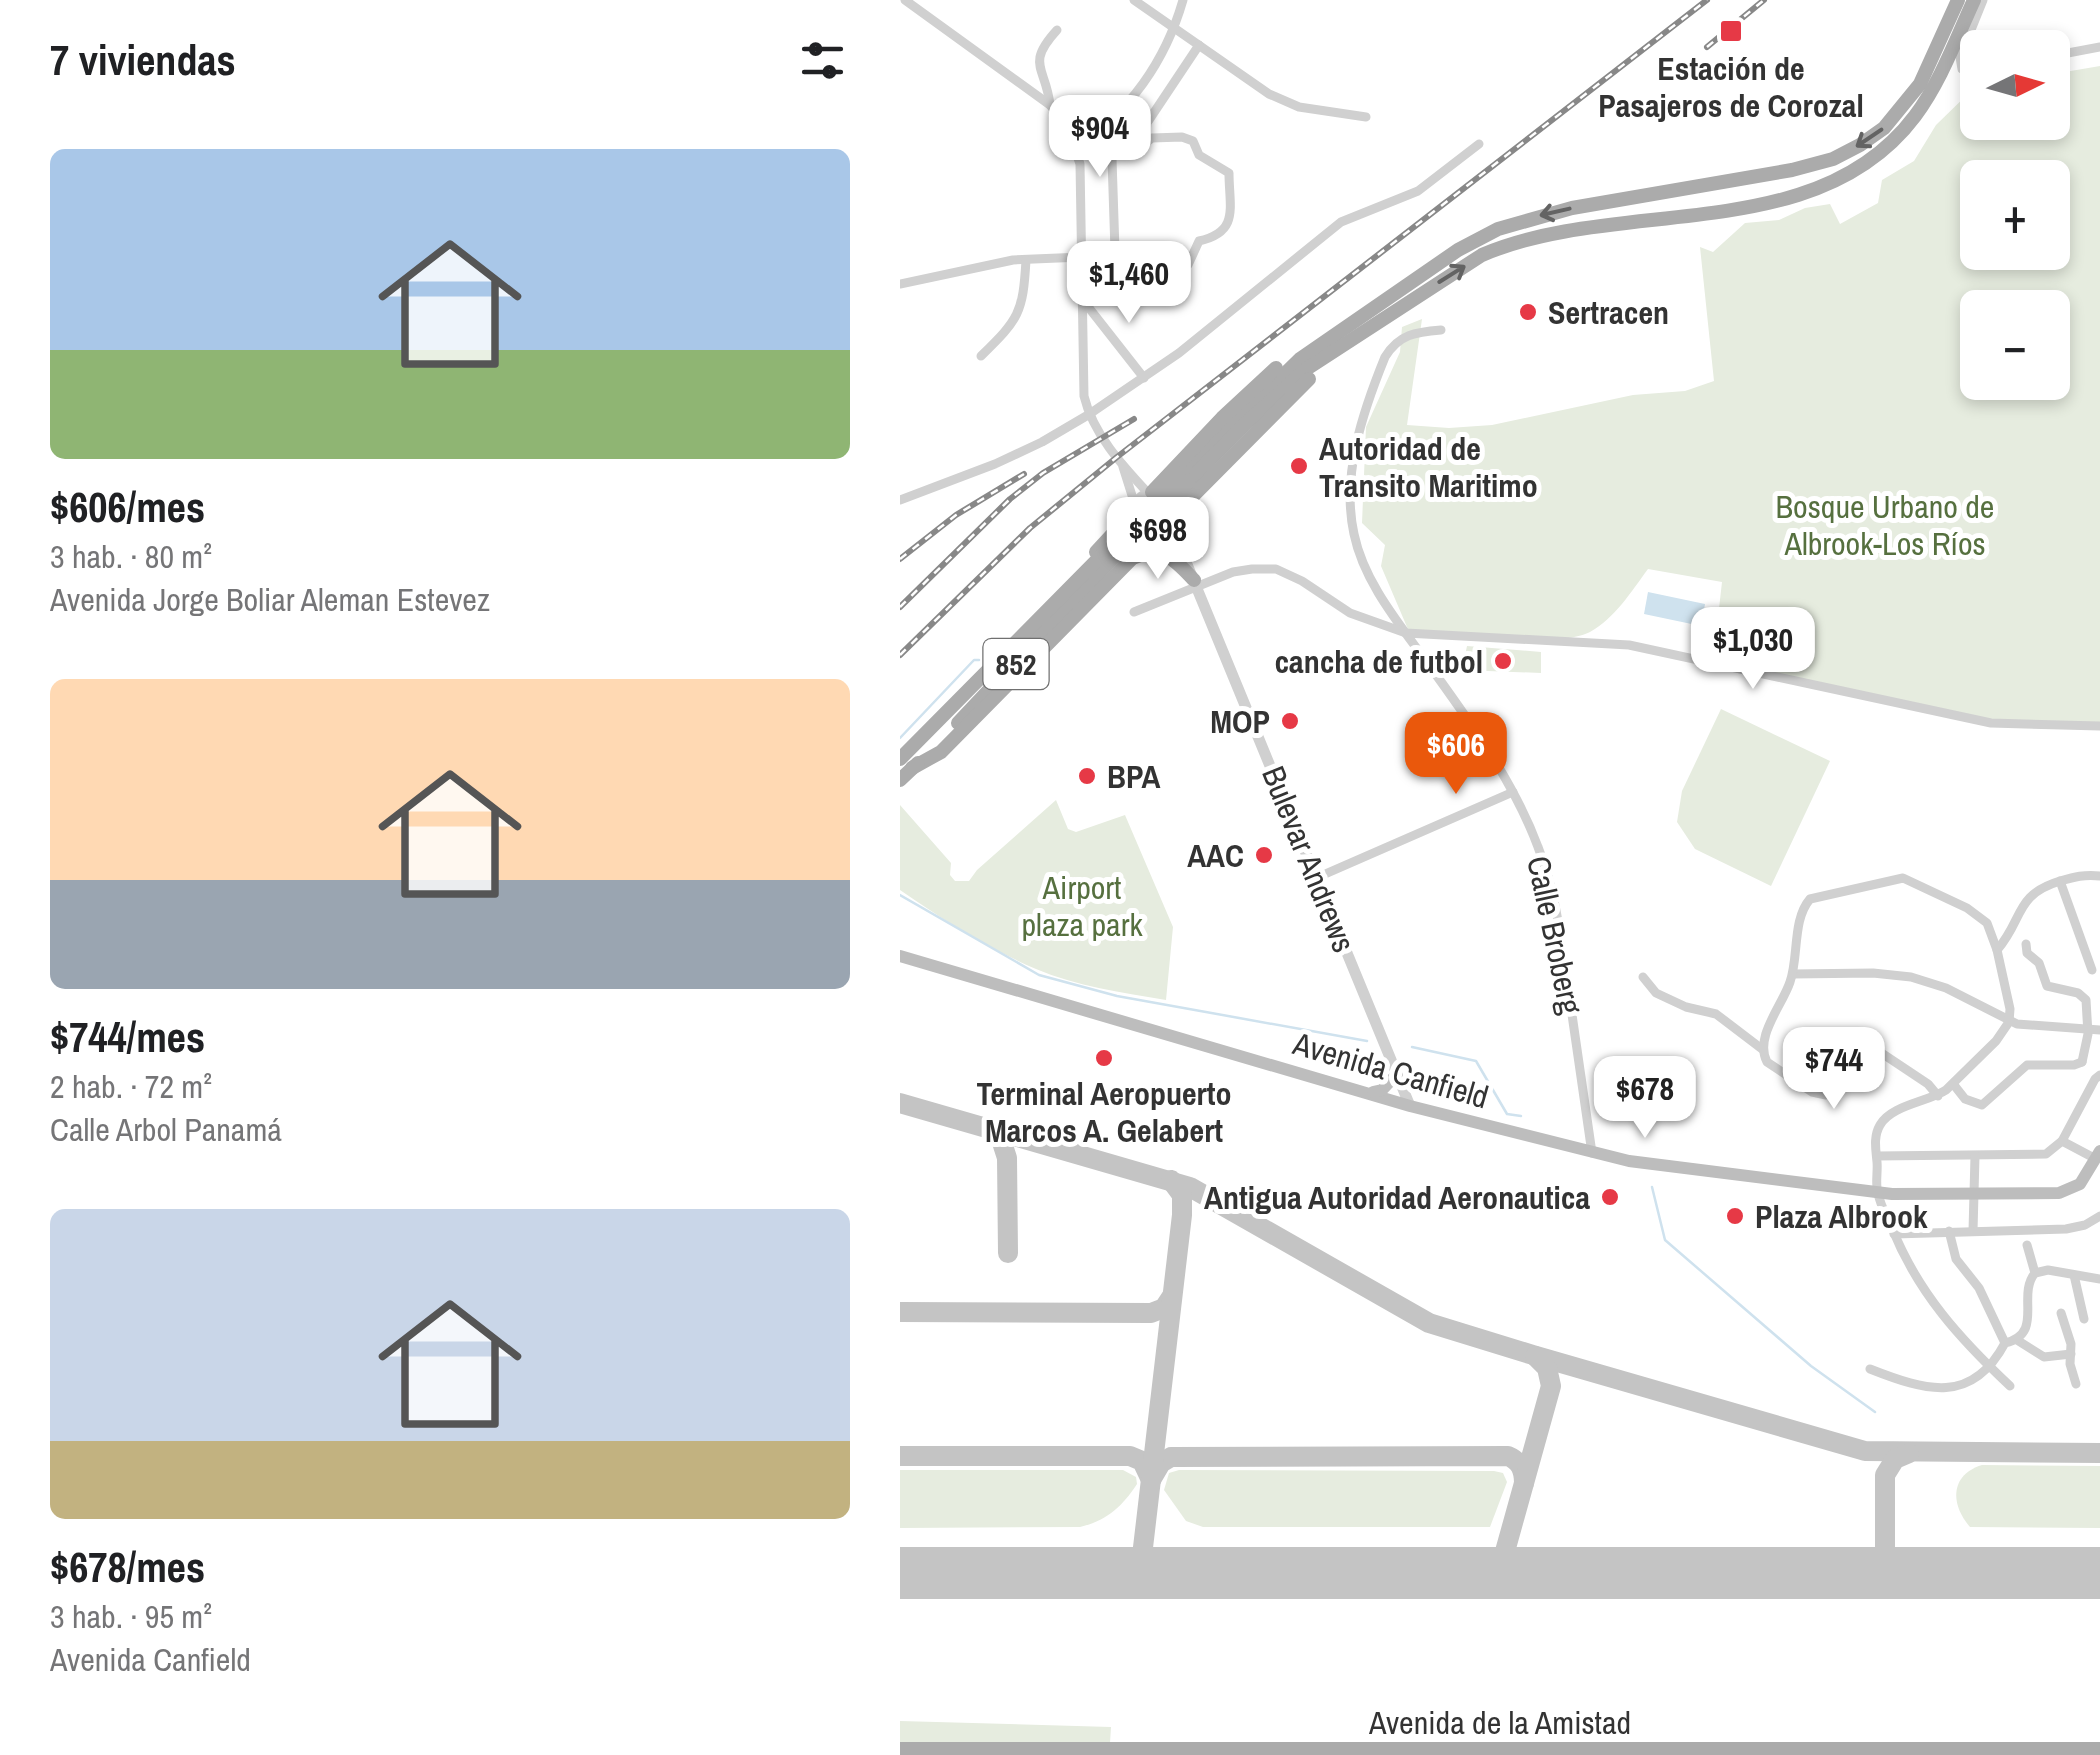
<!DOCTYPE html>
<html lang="es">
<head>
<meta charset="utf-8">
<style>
  :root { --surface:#fff; --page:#f6f6f6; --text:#202124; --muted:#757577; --accent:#ea580c }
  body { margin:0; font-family:"Archivo Narrow",sans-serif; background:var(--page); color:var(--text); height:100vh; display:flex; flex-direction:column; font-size:38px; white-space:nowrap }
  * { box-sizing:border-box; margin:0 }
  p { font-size:32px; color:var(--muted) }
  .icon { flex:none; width:55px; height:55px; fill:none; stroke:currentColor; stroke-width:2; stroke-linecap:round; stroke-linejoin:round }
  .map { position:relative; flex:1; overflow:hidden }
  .sheet { display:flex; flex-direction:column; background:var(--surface); width:900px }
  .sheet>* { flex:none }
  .needle { width:65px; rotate:85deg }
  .fabs { position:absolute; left:1060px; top:30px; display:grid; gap:20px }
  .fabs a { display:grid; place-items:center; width:110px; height:110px; border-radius:15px; background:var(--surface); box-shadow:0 5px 15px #0003; font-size:50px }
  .price { position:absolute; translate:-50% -85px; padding:0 22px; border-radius:20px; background:#fff; color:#222; font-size:32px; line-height:65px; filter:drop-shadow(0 2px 5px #0008) }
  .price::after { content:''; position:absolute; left:50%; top:60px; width:30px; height:22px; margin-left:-15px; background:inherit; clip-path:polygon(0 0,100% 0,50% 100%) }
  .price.on { background:var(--accent); color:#fff }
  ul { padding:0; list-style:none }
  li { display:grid; align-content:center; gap:20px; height:530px; padding:0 50px }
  li span { display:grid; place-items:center; height:310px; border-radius:15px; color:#555 }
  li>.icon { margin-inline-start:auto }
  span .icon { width:180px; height:180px; fill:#fffc; stroke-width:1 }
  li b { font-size:42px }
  h2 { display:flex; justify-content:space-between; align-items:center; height:120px; padding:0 50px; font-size:42px }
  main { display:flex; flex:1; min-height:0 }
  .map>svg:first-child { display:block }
</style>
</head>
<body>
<main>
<section class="sheet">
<h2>7 viviendas<svg class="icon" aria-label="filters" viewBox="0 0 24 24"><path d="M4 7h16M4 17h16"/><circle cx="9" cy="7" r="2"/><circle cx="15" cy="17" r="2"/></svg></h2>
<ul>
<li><span style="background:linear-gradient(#a9c7e8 65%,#8fb573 0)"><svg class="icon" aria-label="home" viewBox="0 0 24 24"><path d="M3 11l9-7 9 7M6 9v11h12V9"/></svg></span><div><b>$606/mes</b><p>3 hab. · 80 m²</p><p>Avenida Jorge Boliar Aleman Estevez</p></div></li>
<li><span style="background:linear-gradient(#ffd9b3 65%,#9aa5b1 0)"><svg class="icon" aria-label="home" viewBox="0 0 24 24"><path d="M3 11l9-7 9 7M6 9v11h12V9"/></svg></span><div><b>$744/mes</b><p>2 hab. · 72 m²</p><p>Calle Arbol Panamá</p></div></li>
<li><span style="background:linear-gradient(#c9d6e8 75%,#c2b280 0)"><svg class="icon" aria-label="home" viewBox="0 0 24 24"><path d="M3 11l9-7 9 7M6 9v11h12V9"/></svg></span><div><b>$678/mes</b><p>3 hab. · 95 m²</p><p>Avenida Canfield</p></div></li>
</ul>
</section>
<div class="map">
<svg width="1200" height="1755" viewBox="0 0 1200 1755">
  <rect width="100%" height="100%" fill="#fff"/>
  <g fill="#e6ecdf" fill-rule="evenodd">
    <path d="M1200 66V726L1095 722 825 665 815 644 822 582 748 569C731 592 715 618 690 632 660 648 549 635 510 634L481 566 485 545 462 523 466 427 500 352 502 327 522 319 507 425 549 428 592 425 733 395 785 391 814 381 800 247 813 252 845 223 879 220 905 208 930 204 940 224 978 203 982 180 1014 161 1036 125 1075 87 1078 122H1152L1153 74ZM1078 178H1152V252H1078ZM1078 308H1152V382H1078Z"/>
    <path d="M567 646 641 652V673L562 670Z"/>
    <path d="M821 709 930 761 871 886 795 849 777 822 782 791Z"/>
    <path d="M156 800 168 829 176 832 225 815 273 927 266 1000C223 993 176 986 136 969 89 949 42 919 0 890V805L51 863 50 875 55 881H69L77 870Z"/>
    <path d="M1082 1465 1200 1466V1528L1070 1527C1050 1504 1050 1475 1082 1465Z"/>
    <path d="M0 1470H223L236 1477 237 1484C222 1507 206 1521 180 1527L0 1528Z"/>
    <path d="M279 1470 594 1471 603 1473 607 1482 590 1527H303L286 1521 264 1490 269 1473Z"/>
    <path d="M0 1721 211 1727 210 1743H0Z"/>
  </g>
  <path fill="#cfe2ee" d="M748 592 805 604 801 626 744 614Z"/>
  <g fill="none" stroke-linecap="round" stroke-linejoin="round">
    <g stroke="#cfe2ee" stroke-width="2.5">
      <path d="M0 738 74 660H79"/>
      <path d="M0 895 139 975 217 996 467 1041"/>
      <path d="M512 1047 576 1061 607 1114 621 1116"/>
      <path d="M752 1187 765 1240 911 1366 975 1412"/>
    </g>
    <g stroke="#c4c4c4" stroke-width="20">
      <path d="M0 1103 290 1187 529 1323 633 1355 965 1451 1200 1453"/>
      <path d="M99 1133 107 1158 108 1253"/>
      <path d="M0 1312 251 1313 264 1308 272 1296"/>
      <path d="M0 1456H230L242 1461 251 1480"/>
      <path d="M251 1480 261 1463 271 1457 608 1456C620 1461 624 1470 624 1483"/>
      <path d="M240 1573 282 1215V1195L271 1180"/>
      <path d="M599 1573 651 1386 647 1368 635 1356"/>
      <path d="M985 1573V1475L995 1459 1009 1453"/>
    </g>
    <path stroke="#c4c4c4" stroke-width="52" d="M0 1573H1200"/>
    <g stroke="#d0d0d0" stroke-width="9">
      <path d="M5 0 150 105 168 128 180 164 184 396C193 434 222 465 248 493"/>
      <path d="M234 0 369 94 399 107 466 117"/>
      <path d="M1152 56 1200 47"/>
      <path d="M1078 69H1062L1060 57 1083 0"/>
      <path d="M150 105C146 67 125 65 157 30"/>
      <path d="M196 133 212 159 215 251C239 269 260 278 288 265L299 241C340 232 329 207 329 173L299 155 293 141 282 137 252 138 238 149 210 154"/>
      <path d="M174 142C229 119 267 56 283 0"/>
      <path d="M245 142 247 123 299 45"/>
      <path d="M0 284 113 260 182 257"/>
      <path d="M182 299 244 378"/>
      <path d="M541 330C516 332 499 334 485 357 463 411 441 475 454 534 464 583 501 626 529 665 570 722 613 780 638 847 656 892 661 940 668 987 676 1043 684 1098 692 1153"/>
      <path d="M81 356C119 319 123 313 126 260"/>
      <path d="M223 467 235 505"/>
      <path d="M0 500 95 464 142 442 188 415 279 353 441 222 518 191 579 144"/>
      <path d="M234 612 333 572 352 569H376L402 581 450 613 506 633 729 645 1091 723 1200 726"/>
      <path d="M416 878 613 792"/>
      <path d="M1160 881 1192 970"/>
      <path d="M1126 944 1127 953 1139 963 1147 986 1178 993 1186 1000 1188 1034 1182 1062"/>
      <path d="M1097 950C1124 919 1114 895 1160 881 1174 877 1185 874 1200 876"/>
      <path d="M893 974 973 973 1011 977 1046 988 1117 1024 1200 1030"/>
      <path d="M743 977 756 993 786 1007 816 1014 862 1049"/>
      <path d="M1054 1085 1065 1099 1082 1105 1127 1065H1174L1182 1062"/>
      <path d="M1038 1096 1028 1084 980 1052 962 1056 939 1087 926 1095 912 1092 867 1062C854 1037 882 1006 890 982 899 957 892 920 910 899L1003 878 1067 908 1087 923 1097 950 1110 1009 1109 1022 1096 1041 1046 1090C1028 1102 991 1105 980 1125 973 1137 976 1150 977 1162 978 1172 975 1184 978 1193 980 1205 987 1217 992 1228 1018 1293 1060 1339 1110 1386"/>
      <path d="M1162 1141 1196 1159"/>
      <path d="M977 1156 1146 1154 1162 1141 1195 1079 1200 1075"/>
      <path d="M1049 1231 1056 1259 1079 1288 1105 1343"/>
      <path d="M1073 1231 1075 1156"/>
      <path d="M994 1234 1166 1229 1185 1225 1200 1216"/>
      <path d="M1127 1245 1135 1273"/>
      <path d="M1174 1275 1184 1319"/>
      <path d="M1161 1313 1171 1344 1170 1364 1176 1384"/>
      <path d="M1117 1340 1144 1357 1171 1354"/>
      <path d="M970 1369C1026 1391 1072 1405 1105 1343 1145 1333 1116 1296 1135 1273L1148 1270 1200 1279"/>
    </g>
    <g stroke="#d0d0d0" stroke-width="11">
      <circle cx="254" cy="514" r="21"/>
      <path d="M275 520 284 557 510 1106"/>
    </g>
    <g stroke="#bdbdbd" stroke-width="12">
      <path d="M0 956 510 1106 729 1161 992 1194 1159 1193 1180 1184 1200 1151"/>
      <path d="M473 1092 482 1090 497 1074"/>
    </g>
    <g stroke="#ababab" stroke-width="14">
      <path d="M283 473 400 359 558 250 598 229 672 208 892 170 933 159 960 145 984 128 1020 84 1058 0"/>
      <path d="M289 481 344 425 405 370 582 255C719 196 916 248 1015 116 1041 81 1056 39 1074 0"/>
      <path d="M252 492 322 418 376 368"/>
      <path d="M276 513 409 379"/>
      <path d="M196 552 233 512"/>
      <path d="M235 557C263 545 276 561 294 580"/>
      <path d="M58 723 215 556"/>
      <path d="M0 759 206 551"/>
      <path d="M12 768 41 752 255 535"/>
      <path d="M0 780 18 763"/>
      <path d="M0 1749H1200"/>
    </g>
    <defs>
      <g id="rail">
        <path d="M807 47 864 0"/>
        <path d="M0 559 56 515 124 474"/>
        <path d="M0 607 110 499 143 473 234 419"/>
        <path d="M0 655 130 528 217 457 807 0"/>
      </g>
    </defs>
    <use href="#rail" stroke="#888" stroke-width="6"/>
    <use href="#rail" stroke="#fff" stroke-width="2.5" stroke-dasharray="8" stroke-linecap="butt"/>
    <g stroke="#ababab" stroke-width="14">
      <path d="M206 551 283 473"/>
      <path d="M215 556 289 481"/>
    </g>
  </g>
  <defs><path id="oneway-shaft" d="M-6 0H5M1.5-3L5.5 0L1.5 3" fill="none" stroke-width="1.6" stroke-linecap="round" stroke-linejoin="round" transform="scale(2.5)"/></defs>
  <g stroke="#636363">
    <use href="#oneway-shaft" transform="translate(969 138) rotate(146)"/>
    <use href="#oneway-shaft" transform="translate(655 212) rotate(167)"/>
    <use href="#oneway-shaft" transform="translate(552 274) rotate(-32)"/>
  </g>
  <g fill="#e63946" stroke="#fff" stroke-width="4">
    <rect x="819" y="19" width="24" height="24" rx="5"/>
    <circle cx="628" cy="312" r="10"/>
    <circle cx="399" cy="466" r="10"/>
    <circle cx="603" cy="661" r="10"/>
    <circle cx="390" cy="721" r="10"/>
    <circle cx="187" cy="776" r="10"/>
    <circle cx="364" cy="855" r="10"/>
    <circle cx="204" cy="1058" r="10"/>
    <circle cx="710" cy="1197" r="10"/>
    <circle cx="835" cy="1216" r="10"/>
  </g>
  <g text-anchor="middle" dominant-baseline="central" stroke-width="10" stroke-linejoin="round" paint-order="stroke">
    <rect fill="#fff" stroke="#707070" stroke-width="2.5" x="83.5" y="639" width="65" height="50" rx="8"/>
    <g font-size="30" font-weight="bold" fill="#333">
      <text x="116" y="664">852</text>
    </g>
    <g font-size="32" font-weight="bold" fill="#333" stroke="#fff" text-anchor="start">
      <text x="831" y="68" text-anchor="middle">Estación de<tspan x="831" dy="37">Pasajeros de Corozal</tspan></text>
      <text x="648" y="312">Sertracen</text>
      <text x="419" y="448">Autoridad de<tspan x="419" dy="37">Transito Maritimo</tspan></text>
      <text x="583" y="661" text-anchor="end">cancha de futbol</text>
      <text x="370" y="721" text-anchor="end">MOP</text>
      <text x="207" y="776">BPA</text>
      <text x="344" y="855" text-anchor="end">AAC</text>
      <text x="204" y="1093" text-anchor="middle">Terminal Aeropuerto<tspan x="204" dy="37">Marcos A. Gelabert</tspan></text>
      <text x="690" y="1197" text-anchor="end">Antigua Autoridad Aeronautica</text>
      <text x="855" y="1216">Plaza Albrook</text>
    </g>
    <g font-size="32" fill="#56703f" stroke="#fff">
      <text x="985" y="506">Bosque Urbano de<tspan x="985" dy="37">Albrook-Los Ríos</tspan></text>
      <text x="182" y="887">Airport<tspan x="182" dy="37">plaza park</tspan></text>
    </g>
    <g font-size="32" fill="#333" stroke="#fff">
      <text transform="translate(409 859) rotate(68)">Bulevar Andrews</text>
      <text transform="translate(655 935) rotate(78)">Calle Broberg</text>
      <text transform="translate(491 1070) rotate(16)">Avenida Canfield</text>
      <text x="600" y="1722">Avenida de la Amistad</text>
    </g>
  </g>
</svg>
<div class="fabs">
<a><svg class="needle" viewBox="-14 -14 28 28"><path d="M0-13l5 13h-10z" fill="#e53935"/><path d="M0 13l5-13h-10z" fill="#757577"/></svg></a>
<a>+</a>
<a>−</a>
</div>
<b class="price" style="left:200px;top:180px">$904</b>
<b class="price" style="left:229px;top:326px">$1,460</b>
<b class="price" style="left:258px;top:582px">$698</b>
<b class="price" style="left:853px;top:692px">$1,030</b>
<b class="price on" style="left:556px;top:797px">$606</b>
<b class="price" style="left:934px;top:1112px">$744</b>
<b class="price" style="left:745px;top:1141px">$678</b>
</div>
</main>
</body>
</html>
